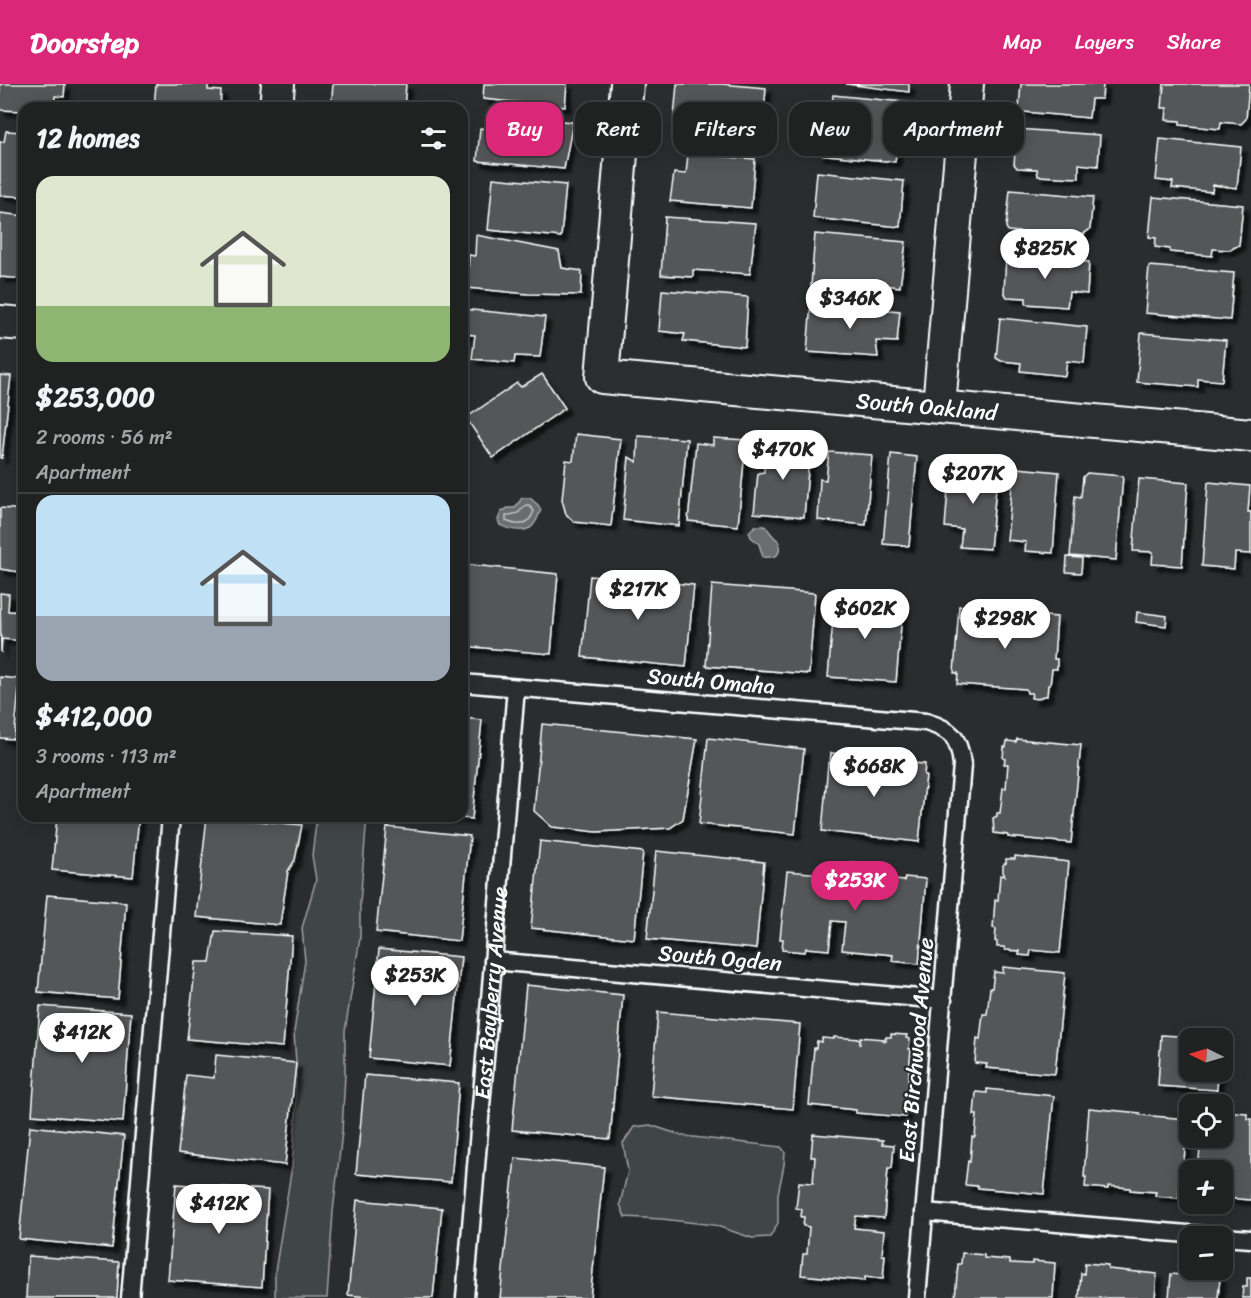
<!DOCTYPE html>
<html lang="en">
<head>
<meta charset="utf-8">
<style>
  :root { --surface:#202222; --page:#2d2f2f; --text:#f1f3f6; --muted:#a2a4a5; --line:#3d3f40; --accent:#db2777 }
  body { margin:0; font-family:Sriracha,sans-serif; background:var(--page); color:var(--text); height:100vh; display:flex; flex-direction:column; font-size:22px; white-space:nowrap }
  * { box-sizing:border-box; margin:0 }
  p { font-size:20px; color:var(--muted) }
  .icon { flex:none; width:33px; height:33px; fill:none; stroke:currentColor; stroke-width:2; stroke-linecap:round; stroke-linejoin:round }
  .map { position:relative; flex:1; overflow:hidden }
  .details { position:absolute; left:18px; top:18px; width:450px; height:720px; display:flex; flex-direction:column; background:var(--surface); border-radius:18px; box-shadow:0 3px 15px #0003,0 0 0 2px var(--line) }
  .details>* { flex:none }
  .banner { position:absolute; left:486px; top:18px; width:570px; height:54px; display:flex; gap:12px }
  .needle { width:39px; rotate:275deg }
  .tools { position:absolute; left:1179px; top:944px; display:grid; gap:12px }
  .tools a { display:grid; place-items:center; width:54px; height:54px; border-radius:12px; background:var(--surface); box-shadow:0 3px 15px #0003,0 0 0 2px var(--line); font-size:30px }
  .price { position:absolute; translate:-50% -51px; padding:0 14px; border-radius:21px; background:#fff; color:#222; font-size:20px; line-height:39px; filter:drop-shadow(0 2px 3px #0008) }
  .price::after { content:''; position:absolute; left:50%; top:36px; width:18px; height:14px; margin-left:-9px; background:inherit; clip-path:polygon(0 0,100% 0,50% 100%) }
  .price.current { background:var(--accent); color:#fff }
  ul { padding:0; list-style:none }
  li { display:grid; align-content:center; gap:12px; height:318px; padding:0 18px }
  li+li { border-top:2px solid var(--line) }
  li span { display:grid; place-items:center; height:186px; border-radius:18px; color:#555 }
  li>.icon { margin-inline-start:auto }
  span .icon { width:108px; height:108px; fill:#fffc; stroke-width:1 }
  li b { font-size:26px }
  h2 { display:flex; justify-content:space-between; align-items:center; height:72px; padding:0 18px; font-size:26px }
  .chip { padding:0 21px; border-radius:18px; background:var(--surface); box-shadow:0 3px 15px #0003,0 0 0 2px var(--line); font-size:21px; line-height:54px }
  .chip.current { background:var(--accent); color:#fff }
  header { display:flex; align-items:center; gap:36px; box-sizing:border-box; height:84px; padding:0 30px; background:var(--accent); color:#fff }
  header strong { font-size:28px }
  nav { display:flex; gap:33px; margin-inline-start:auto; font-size:21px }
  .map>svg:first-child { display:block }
</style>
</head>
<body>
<header>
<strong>Doorstep</strong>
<nav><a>Map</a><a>Layers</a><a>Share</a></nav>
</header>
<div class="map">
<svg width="1251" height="1214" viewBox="0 0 1251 1214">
  <defs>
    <filter id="shadow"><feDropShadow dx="5.5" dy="5.5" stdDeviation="1.5" flood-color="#0009"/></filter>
  </defs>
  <rect width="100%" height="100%" fill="#2a2d2e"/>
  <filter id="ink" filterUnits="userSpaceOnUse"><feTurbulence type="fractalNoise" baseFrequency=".0167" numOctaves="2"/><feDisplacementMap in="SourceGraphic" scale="12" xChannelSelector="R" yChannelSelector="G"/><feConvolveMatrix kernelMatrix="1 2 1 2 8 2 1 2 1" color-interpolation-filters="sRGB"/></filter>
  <g filter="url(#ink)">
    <g fill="#414445" stroke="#a0a2a2" stroke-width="1.5">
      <path d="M317 732H367L360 819V854L345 947V990L342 1048 333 1128 327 1214H275V1188L292 1082 296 1027V979L294 948 305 877 302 844 316 796 312 771Z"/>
      <path d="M650 1041 684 1052 781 1063 785 1068 784 1081 778 1110V1139L770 1153 752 1154 714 1141 662 1135 625 1133 620 1120 628 1087 623 1059 634 1043Z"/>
    </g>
    <g fill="#6a6c6d" stroke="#a6a7a7" stroke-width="1.5">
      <path d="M522 414H530L538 421 541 426C538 432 536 441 530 444 521 449 508 445 500 441L498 436 501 428 508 424H515Z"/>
      <path d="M755 442H765C770 447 772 453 779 457 781 472 777 474 763 473L759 460 751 453 749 448Z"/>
    </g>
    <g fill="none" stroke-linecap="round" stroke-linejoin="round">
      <path stroke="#c3c4c5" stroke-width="1.5" d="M526 421H529L534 427C529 441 520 443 506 437V432L518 429Z"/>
    </g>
    <g fill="#555758" stroke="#fff" stroke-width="1.5" filter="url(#shadow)">
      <path d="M0 0H65L64 13 55 12 54 24H24V27L0 26Z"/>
      <path d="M156 0H208V6L221 7 220 24H154Z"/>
      <path d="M333 0H406L404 24H331Z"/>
      <path d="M484 0H567L565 23 483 15Z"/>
      <path d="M677 0H721L766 4 762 52 706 47 705 57 672 55Z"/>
      <path d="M846 0H909V8Z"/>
      <path d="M1021 0H1103L1102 15H1091L1089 34 1024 28 1019 24Z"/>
      <path d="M1164 0H1249L1246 35 1241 40 1221 38 1220 45 1180 41V37L1166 36 1167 24H1162Z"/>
      <path d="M833 11 914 19 910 47 897 64 895 78 818 70 823 23H832Z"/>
      <path d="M500 32 573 38 564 85 477 77 480 44 500 46Z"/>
      <path d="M1017 45 1100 51 1098 82 1079 80V94L1038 92 1037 85 1017 84 1014 80Z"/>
      <path d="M6 47 24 48V113L0 111V58H4Z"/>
      <path d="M1160 55 1241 63 1237 104 1213 101 1212 108 1172 104 1173 98 1156 96Z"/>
      <path d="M688 70 755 75 751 124 670 117 674 89 686 90Z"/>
      <path d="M817 88 904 97 900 143 813 134Z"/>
      <path d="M493 94 566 101 561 153 488 146Z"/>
      <path d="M1010 106 1093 113 1090 145 1070 160 1030 156 1031 149 1008 147 1006 143Z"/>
      <path d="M1153 113 1243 121 1239 161 1230 166 1213 165 1212 172 1170 168V165L1155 163 1156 154 1149 153Z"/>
      <path d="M0 129 24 132V195L0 193Z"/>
      <path d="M665 133 756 139 750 190 693 186V193L661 191Z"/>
      <path d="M815 150 906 158 900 203 874 200 876 206 811 202Z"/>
      <path d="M476 151 559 167 562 184 582 187 581 211 528 210 467 204 469 171 475 172Z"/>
      <path d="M1006 172 1089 178 1087 210 1069 208 1067 223 1026 220V214L1007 213 1004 208Z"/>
      <path d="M1149 182 1234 189 1230 236 1145 229Z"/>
      <path d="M662 206 748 213 745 263 683 257 685 250 659 247Z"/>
      <path d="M811 219 900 227 897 258 876 257 878 273 807 268Z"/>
      <path d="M462 225 545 233 540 273 515 272 514 279 472 275 475 251 462 250Z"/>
      <path d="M1000 234 1087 243 1084 279 1067 277 1065 292 1020 287 1021 279 1001 277 996 274Z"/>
      <path d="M1141 249 1226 256 1222 297 1198 295V303L1137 298Z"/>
      <path d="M542 290 565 324 493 374 466 334 517 299 521 303Z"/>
      <path d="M0 291 11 292 2 374H0Z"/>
      <path d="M24 301V356L20 355Z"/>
      <path d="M576 350 621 355 611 442 574 438 566 430 562 416 566 376 573 377Z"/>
      <path d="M638 352 687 355 679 442 623 436 629 373 637 378Z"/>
      <path d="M713 354 746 356 738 442 688 437 696 359 713 361Z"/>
      <path d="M766 360 810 363 804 433 754 429 758 389 764 388Z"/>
      <path d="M829 368 872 371 866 441 818 436 820 395 826 396Z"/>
      <path d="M891 370 917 373 909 462 883 460Z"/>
      <path d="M959 380 998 384 990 465 960 463 962 445 945 443 948 405 954 404 956 385Z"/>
      <path d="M1017 384 1059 388 1053 469 1025 467 1026 458 1007 456 1013 390Z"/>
      <path d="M1087 389 1123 392 1116 476 1070 472 1075 412 1081 413 1083 393Z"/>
      <path d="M1139 395 1188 399 1182 482 1152 480 1153 468 1133 467Z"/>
      <path d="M1208 398 1250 402 1248 428H1251V470L1235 469 1234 485 1202 482Z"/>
      <path d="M0 424 24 426V461H22L19 488 0 485Z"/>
      <path d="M1067 473 1082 474 1081 489 1066 488Z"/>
      <path d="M462 480 558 490 551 570 462 562Z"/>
      <path d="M590 492 694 501 686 583 582 573Z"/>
      <path d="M712 501 815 509 809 590 706 582Z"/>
      <path d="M0 509 9 510 8 527 24 528V557L2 555 1 569Z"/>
      <path d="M835 513 903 519 896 598 828 593Z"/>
      <path d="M959 522 1008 526V529L1057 533 1054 575H1057V585H1052L1050 601H1048L1047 612H1043L1037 615 1031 614 1032 609H1027L1026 605 957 600 958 589H954Z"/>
      <path d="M1137 528 1167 532 1166 542 1136 538Z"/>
      <path d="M0 593 20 595 14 655 0 654Z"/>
      <path d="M462 634 482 636 472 735 441 732H462Z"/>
      <path d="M542 640 697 655 683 735 670 744 597 748 552 743 534 727Z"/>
      <path d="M708 654 804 665 795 750 699 740Z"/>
      <path d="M1017 655 1081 661 1071 759 1008 753V751L994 749 993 734 997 732V729H1000L1003 704H1006L1008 680H1004L1005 675 1003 674 1004 663H1006L1007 657 1016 658Z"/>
      <path d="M831 669 878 673 877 684H880L881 677 925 680 924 691H926L919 758 822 747 828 679H830Z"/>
      <path d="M57 732H139L133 793 52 786Z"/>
      <path d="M207 732 302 741 295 776 288 787 280 841 196 833Z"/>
      <path d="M387 743 470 752 459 857 376 848Z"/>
      <path d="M540 757 643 768 634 855 531 844Z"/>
      <path d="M656 767 764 778 756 865 647 855Z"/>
      <path d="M1015 772 1069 778 1060 869 1031 866 1030 872 1019 871 1020 867 1005 866 1004 863H997V858L995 857 996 845 993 844 995 816H998L1000 791 1005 792 1003 788V781L1006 779V775H1015Z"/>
      <path d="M850 778 880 781 879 794 904 797 905 793 926 795 919 880 892 877 893 871 842 866 845 838 832 837 829 866 806 864 805 868 782 866 783 855H780L787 787 834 791V784L850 785Z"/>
      <path d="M47 811 126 818 118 915 38 908Z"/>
      <path d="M215 847 292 852 283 963 187 955 196 878H210Z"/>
      <path d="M379 865 461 873 450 982 369 974Z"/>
      <path d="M1003 883 1065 889 1055 990 986 984 987 980 975 979 977 954 980 955 983 930H987L990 904H992L994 888 1003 889Z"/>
      <path d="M526 901 623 911 610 1055 512 1046Z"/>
      <path d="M40 922 131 929 123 1038 32 1031Z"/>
      <path d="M658 928 800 940 793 1025 651 1012Z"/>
      <path d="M891 950 907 951 906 954 910 955 909 965H911L905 1033 856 1029V1026L809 1021 814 964H816L817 957 822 958V954L834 955V953L860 955V961V953L884 955 883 957H886V953H891Z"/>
      <path d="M1161 951 1215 954H1190V987H1220V991H1218L1217 1006 1158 1002Z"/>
      <path d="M216 971 296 979 285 1081 178 1069 186 991 214 994Z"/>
      <path d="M365 991 459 999 451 1098 356 1090Z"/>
      <path d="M987 1005 1054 1012 1044 1110 978 1104V1102L965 1101 968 1077 970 1078 972 1053H975L977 1031H974L976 1008 987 1009Z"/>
      <path d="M1089 1024 1140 1029V1031L1188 1035 1182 1096H1180L1179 1114 1155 1112 1156 1108 1130 1106V1104L1108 1102V1105L1085 1103 1086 1093H1084Z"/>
      <path d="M1224 1027 1247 1029V1035H1251V1116L1226 1114 1227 1104H1222V1086H1198L1201 1053H1222V1033Z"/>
      <path d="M30 1042 124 1052 112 1164 19 1155Z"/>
      <path d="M813 1050 883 1056 882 1060 894 1061 892 1084H888L884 1134 856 1132 854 1144 884 1147 882 1171H885L883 1195 865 1193V1197L801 1191 803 1170H807L809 1143 803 1142 804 1133H801L802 1125 796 1124 799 1098 813 1099 815 1073H811Z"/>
      <path d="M515 1074 604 1083 590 1214H500Z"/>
      <path d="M176 1100 268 1106 262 1203 168 1196Z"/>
      <path d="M357 1116 442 1124 433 1214H376L348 1211Z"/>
      <path d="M962 1169 984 1171V1174L1010 1176V1179L1032 1180V1177L1055 1179 1053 1214H955L958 1180H961Z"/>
      <path d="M28 1172 119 1178 117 1214H26Z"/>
      <path d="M1085 1179 1108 1181V1185L1157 1190 1155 1214H1079L1081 1189 1084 1190Z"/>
      <path d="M1195 1188 1218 1190V1194H1220L1218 1214H1169L1171 1190 1195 1192Z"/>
      <path d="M1247 1194H1251V1214H1242L1243 1203H1247Z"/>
    </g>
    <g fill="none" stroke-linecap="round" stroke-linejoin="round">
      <defs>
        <g id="lane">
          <path d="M462 599 926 638C952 646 959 653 962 681L917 1214"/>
          <path d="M493 877 943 916"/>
          <path d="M924 1128 1212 1152"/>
          <path d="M1222 1153 1251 1155"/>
          <path d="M130 1214 171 732"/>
          <path id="s1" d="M465 1214 516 604"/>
        </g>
        <g id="street">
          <path id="s2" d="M627 0 602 293 1251 351"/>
          <path d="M276 24 278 0"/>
          <path d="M0 238 24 240"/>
          <path d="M939 322 967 0"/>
        </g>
      </defs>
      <use href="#lane" stroke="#fff" stroke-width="21"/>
      <use href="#street" stroke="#fff" stroke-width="36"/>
      <use href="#lane" stroke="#2a2d2e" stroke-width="16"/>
      <use href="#street" stroke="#2a2d2e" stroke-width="32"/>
    </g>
  </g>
  <g text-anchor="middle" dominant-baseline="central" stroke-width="4.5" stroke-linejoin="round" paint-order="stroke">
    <g font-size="22" fill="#fff" stroke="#2a2d2e">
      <text stroke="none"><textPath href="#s2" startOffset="620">South Oakland</textPath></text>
      <text transform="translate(711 597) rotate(5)">South Omaha</text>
      <text transform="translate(720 874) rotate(5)">South Ogden</text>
      <text stroke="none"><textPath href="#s1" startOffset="306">East Bayberry Avenue</textPath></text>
      <text transform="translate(916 966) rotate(-85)">East Birchwood Avenue</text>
    </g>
  </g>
</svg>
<div class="tools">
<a><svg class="needle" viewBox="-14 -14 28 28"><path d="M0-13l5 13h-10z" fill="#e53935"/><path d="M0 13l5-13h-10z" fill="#a2a4a5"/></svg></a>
<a><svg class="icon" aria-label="locate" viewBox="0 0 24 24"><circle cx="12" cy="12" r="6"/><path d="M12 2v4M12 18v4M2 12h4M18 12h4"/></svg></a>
<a>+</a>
<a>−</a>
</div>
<b class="price" style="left:1045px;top:196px">$825K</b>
<b class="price" style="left:850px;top:246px">$346K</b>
<b class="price" style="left:783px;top:397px">$470K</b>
<b class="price" style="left:973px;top:421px">$207K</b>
<b class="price" style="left:638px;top:537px">$217K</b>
<b class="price" style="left:865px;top:556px">$602K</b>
<b class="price" style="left:1005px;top:566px">$298K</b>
<b class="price" style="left:874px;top:714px">$668K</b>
<b class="price current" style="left:855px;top:828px">$253K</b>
<b class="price" style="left:415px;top:923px">$253K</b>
<b class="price" style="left:82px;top:980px">$412K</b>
<b class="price" style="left:219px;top:1151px">$412K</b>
<div class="banner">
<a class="chip current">Buy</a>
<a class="chip">Rent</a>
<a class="chip">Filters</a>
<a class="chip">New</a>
<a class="chip">Apartment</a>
</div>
<section class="details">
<h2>12 homes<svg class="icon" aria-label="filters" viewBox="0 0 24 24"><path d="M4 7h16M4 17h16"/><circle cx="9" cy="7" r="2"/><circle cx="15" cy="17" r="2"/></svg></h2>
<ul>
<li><span style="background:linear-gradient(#dfe7d0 70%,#8fb573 0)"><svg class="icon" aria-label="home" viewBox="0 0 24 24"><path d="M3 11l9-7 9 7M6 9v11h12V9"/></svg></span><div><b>$253,000</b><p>2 rooms · 56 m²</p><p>Apartment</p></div></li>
<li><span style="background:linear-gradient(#bfe0f5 65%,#9aa5b1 0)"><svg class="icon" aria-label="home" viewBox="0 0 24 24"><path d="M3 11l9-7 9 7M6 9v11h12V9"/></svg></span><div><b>$412,000</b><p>3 rooms · 113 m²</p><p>Apartment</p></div></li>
</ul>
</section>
</div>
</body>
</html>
